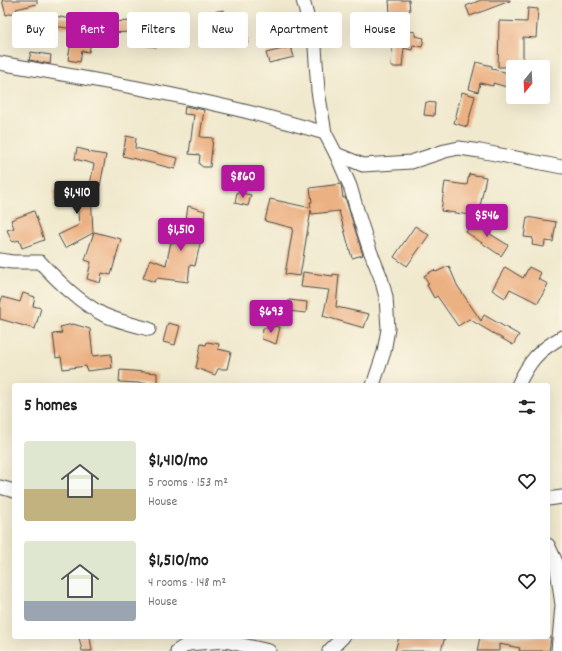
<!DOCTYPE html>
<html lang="en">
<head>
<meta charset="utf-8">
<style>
  :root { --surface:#fff; --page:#f2f2f2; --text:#222; --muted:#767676; --accent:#b5179e }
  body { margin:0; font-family:Dekko,sans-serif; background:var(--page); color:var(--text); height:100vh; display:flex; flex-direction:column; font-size:15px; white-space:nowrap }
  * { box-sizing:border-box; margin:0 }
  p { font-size:13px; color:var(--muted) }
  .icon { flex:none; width:22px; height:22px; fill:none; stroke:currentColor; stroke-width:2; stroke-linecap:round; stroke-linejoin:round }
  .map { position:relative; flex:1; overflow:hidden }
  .side { position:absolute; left:12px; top:383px; width:538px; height:256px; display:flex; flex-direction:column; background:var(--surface); border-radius:4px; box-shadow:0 4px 16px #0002 }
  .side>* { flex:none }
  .guide { position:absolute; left:12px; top:12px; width:538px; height:36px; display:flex; gap:8px }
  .needle { width:26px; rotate:198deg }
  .fabs { position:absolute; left:506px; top:60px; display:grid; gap:8px }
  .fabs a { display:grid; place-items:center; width:44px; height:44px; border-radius:4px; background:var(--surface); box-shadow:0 4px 16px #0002; font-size:20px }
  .price { position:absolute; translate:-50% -34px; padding:0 9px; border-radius:4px; background:var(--accent); color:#fff; font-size:13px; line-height:26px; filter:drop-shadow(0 1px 2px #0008) }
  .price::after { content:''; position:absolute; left:50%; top:24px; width:12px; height:9px; margin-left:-6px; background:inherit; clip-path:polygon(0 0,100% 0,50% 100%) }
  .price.on { background:#222; color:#fff }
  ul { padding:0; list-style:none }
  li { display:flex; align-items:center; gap:12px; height:100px; padding:0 12px }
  li span { display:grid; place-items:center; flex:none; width:112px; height:80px; border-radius:4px; color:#555 }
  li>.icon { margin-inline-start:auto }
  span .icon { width:48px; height:48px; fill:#fffc; stroke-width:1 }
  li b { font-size:17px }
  h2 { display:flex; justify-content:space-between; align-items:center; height:48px; padding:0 12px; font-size:17px }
  .tag { padding:0 14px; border-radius:4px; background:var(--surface); box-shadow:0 4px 16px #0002; font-size:14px; line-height:36px }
  .tag.on { background:var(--accent); color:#fff }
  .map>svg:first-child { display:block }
</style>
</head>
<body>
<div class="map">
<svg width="562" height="651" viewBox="0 0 562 651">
  <rect width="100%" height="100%" fill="#fcf5e5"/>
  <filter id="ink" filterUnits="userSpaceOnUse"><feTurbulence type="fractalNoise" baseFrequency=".025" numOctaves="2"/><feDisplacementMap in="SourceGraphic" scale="8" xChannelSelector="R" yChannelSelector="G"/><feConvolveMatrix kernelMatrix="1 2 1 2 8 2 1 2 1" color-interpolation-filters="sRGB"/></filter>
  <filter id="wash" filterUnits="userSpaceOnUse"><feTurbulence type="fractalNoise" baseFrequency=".012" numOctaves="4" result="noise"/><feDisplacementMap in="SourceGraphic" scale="16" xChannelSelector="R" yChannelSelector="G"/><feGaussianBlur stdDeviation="0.9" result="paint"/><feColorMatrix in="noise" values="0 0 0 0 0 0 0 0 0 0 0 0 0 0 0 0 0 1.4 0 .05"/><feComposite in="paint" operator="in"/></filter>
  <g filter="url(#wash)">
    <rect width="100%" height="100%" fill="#f0e9ce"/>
    <g id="blocks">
      <g fill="#ecb183">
        <path d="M2 0H37V4L16 9 17 12 6 15Z"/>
        <path d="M389 0H409L410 11 390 13Z"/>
        <path d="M481 0H510V1L470 16 466 6Z"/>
        <path d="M528 8 538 9 536 38 523 37V58L542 67H498L499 21 527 22Z"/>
        <path d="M224 10 228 28 217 30 213 12Z"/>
        <path d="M37 13 89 22 143 21V32L93 33 89 52 82 51 80 62 68 60 73 29 54 26 53 30 35 27Z"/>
        <path d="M404 30 415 32V36L424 38 422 47 413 45 412 50 404 48 402 67H391L392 48 395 32 403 34Z"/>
        <path d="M148 33 159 35 157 47 147 46Z"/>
        <circle cx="243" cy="40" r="5.5"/>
        <path d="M291 47 294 57 269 63 266 53Z"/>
        <path d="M31 52 51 55 50 64 29 60Z"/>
        <path d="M476 62 492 66V69L513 74V89L493 83V86L480 83 478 92 469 89Z"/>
        <path d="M462 92 475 96 467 127 454 123Z"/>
        <path d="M426 102 435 103 434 116 424 115Z"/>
        <path d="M185 106 204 110 200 137 213 138 210 167H203L199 164 200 155 189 154 194 115 184 114Z"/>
        <path d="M126 136 136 138 135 148 178 158 175 169 123 156Z"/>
        <path d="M77 148 89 151 88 152 106 155 100 186 90 185 94 164 75 159Z"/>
        <path d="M469 174 486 177 478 216 441 211 445 182 467 185Z"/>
        <path d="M341 184 343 198 345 197 363 255 352 258 339 211 312 214 311 210 300 276 285 274 293 228 265 221 270 199 311 208 310 202H312L310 188Z"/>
        <path d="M54 190H91L93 233 65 248 58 235 79 225 77 201H54Z"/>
        <path d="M237 192 251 195 248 206 235 203Z"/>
        <path d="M188 206 205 211 202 235 195 266 190 265 188 282 157 278 155 282 143 278 150 259 166 265 171 242 178 244 179 239 183 240Z"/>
        <path d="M34 211 44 240 22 248 19 240 12 242 7 230 14 228 11 220Z"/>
        <path d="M527 217 556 222 553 242 545 241 544 247 532 245 533 238 524 237Z"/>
        <path d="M474 221 491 232 490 234 508 245 501 256 466 232Z"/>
        <path d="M415 226 429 235 407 266 394 257Z"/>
        <path d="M94 232 121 239 111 275 102 273 100 283 87 279 91 262 85 260Z"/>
        <path d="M449 266 457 285 481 321 484 315 519 335 513 345 469 319 458 326 437 296 434 298 427 285 429 284 424 276 434 270 436 272Z"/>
        <path d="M505 267 523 278 529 267 541 273 538 279 548 284 538 303 510 289 505 298 492 290Z"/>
        <path d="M303 272 333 276V274L339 275 336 307 369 314 364 328 323 316 329 290 301 287Z"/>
        <path d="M23 293 35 297 33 306 41 308 35 329 0 319V305L2 297 20 302Z"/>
        <path d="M289 300 307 302 306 313 288 311Z"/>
        <path d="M168 323 180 326 175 345 163 342Z"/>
        <path d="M73 324 90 329 93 356 111 354 112 368 87 371 86 366 63 369 61 357 56 358 53 334 62 333 60 327Z"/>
        <path d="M270 326 280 327 276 344 262 339 263 328H268Z"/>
        <path d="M207 342 219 344 218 349 231 352 227 369H218L215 375 196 368 201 344 206 345Z"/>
        <path d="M120 370 157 373V384L119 382Z"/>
        <path d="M79 637H90L92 651H82Z"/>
        <path d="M399 637H445L441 651H395Z"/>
        <path d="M480 637H551L549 651H519L520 648 499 644V651H477Z"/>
      </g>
    </g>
  </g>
  <g filter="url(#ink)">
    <use href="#blocks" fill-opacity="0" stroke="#494843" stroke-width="1"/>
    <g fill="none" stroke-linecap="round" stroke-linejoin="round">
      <defs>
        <g id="street">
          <path d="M303 0 315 47 318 91 325 133 336 154 350 186 360 220 369 248 381 278 386 297 388 329 384 352 373 385"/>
          <path d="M0 63C67 75 135 86 201 101 243 110 284 121 325 133"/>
          <path d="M336 154 363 165 411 162 445 151 459 148 480 151 562 167"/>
          <path d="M0 260 12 262H40C59 282 79 302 104 315 118 321 134 325 149 329"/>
          <path d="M518 385C530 360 538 351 562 337"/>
          <path d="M0 487 14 491"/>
          <path d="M548 499 562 497"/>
          <path d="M548 545 556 562 562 605 558 651"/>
          <path d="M177 651 188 644 225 641 269 651"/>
          <path d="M329 651 343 637"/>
        </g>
      </defs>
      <use href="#street" stroke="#494843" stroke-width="15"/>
      <use href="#street" stroke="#fff" stroke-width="13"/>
    </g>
  </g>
</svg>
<div class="fabs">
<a><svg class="needle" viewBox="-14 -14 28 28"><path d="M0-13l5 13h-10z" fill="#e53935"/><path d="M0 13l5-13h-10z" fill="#767676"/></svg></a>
</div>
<b class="price" style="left:243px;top:199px">$860</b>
<b class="price on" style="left:77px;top:215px">$1,410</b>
<b class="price" style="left:487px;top:238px">$546</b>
<b class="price" style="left:181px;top:252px">$1,510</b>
<b class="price" style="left:271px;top:334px">$693</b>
<div class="guide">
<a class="tag">Buy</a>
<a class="tag on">Rent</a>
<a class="tag">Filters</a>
<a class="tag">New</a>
<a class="tag">Apartment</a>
<a class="tag">House</a>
</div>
<section class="side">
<h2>5 homes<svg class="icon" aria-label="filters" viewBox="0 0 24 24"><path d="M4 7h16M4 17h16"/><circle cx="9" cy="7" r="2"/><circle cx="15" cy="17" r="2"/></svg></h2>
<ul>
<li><span style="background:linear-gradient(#dfe7d0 60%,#c2b280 0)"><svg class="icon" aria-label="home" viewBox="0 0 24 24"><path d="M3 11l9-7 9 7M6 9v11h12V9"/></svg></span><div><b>$1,410/mo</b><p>5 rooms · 153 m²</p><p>House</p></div><svg class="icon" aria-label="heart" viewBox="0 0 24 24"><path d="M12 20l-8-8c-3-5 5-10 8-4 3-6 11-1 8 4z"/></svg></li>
<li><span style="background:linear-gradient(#dfe7d0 75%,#9aa5b1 0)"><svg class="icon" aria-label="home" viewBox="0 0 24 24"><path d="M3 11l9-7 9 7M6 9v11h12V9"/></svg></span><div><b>$1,510/mo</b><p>4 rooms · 148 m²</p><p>House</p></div><svg class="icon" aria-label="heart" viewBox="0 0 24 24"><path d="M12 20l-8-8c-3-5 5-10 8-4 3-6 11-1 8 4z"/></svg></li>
</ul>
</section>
</div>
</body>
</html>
